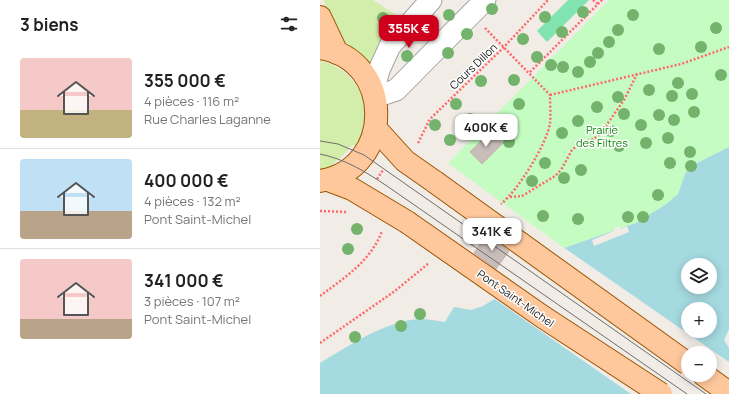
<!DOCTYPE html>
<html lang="fr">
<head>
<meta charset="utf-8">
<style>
  :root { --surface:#fff; --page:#f6f6f6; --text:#202124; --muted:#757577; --line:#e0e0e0; --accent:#cf001b }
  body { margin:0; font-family:Manrope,sans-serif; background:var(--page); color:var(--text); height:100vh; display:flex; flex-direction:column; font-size:15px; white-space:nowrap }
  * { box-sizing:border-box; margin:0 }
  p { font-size:13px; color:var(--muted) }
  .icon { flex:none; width:22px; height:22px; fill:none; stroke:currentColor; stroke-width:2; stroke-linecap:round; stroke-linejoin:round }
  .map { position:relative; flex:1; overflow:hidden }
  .sheet { display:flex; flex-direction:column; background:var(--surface); width:320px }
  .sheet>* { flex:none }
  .fabs { position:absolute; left:361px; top:258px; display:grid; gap:8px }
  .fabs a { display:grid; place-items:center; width:36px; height:36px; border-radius:50%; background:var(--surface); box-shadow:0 2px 10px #0003; font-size:20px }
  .price { position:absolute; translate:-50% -34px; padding:0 9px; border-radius:8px; background:#fff; color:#222; font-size:13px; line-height:26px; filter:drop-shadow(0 1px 2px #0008) }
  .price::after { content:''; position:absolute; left:50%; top:24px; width:12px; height:9px; margin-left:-6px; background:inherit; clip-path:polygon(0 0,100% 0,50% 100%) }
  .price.on { background:var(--accent); color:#fff }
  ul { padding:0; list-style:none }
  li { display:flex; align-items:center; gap:12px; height:100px; padding:0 20px }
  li+li { border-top:1px solid var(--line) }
  li span { display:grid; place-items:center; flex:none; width:112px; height:80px; border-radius:4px; color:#555 }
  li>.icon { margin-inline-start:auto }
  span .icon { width:48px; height:48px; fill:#fffc; stroke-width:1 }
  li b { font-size:17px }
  h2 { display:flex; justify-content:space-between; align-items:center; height:48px; padding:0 20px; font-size:17px }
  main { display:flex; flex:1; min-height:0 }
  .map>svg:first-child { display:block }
</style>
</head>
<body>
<main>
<section class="sheet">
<h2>3 biens<svg class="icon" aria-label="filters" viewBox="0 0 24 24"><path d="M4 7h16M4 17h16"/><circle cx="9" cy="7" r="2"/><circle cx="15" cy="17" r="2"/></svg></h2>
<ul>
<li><span style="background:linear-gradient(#f6c9c9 65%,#c2b280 0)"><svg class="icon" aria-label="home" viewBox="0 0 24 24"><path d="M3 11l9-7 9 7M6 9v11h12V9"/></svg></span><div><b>355 000 €</b><p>4 pièces · 116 m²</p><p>Rue Charles Laganne</p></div></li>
<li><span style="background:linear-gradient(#bfe0f5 65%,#b9a48a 0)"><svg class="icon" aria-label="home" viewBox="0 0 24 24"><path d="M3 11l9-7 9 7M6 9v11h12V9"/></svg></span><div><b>400 000 €</b><p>4 pièces · 132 m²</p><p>Pont Saint-Michel</p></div></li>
<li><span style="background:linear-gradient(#f6c9c9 75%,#b9a48a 0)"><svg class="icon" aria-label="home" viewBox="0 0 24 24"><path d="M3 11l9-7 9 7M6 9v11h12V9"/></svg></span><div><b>341 000 €</b><p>3 pièces · 107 m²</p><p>Pont Saint-Michel</p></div></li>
</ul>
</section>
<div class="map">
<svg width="409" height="394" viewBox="0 0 409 394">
  <rect width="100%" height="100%" fill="#f1ece6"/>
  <g fill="#d3edaa">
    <path d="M4 0H53L76 15 78 20 70 32 52 64H50L22 40 6 10Z"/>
    <path d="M0 61C27 66 48 92 45 120 44 130 40 138 36 146L32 145 24 154 13 164 16 165 0 170Z"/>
  </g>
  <path fill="#c4fcc2" d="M289 0H409V147L377 163 368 170 365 174 358 194 345 205 316 223 244 248 128 163Z"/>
  <path fill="#81e3b0" d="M248 0H269L227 42 217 31Z"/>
  <path fill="#a4dae0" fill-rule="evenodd" d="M409 147V329L404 340 409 348V394H0V363C29 346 66 320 101 319 109 319 117 321 125 322L134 307 151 310 163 306 199 284 244 248 316 223 345 205 358 194 365 174 368 170 377 163ZM368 265H390V287H368ZM368 309H390V331H368ZM368 353H390V375H368Z"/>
  <g fill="#f1ece6" fill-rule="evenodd">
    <path d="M300 226 301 229 307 226 309 232 274 246 272 240 294 231V228Z"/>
    <path d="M243 247 409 362V394H311L173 298 198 283ZM368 353H390V375H368Z"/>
  </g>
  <g fill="#c9bdb9" stroke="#c3b0a7">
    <path d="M171 131 183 143 162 164 150 152Z"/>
    <path d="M167 235 189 251 176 269 154 253Z"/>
  </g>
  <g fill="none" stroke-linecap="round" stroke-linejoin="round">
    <defs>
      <g id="minor">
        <path d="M53 91 59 70 70 46 111 0"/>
        <path d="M55 97 76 90 165 0"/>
      </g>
      <g id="major">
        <path d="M0 17 17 53"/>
        <path d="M0 48C75 59 75 169 0 181"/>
        <path d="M56 129 85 161 115 182"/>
        <path d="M8 180 32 189 87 222"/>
        <path d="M384 375 409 393"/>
      </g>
    </defs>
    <use href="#minor" stroke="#a4a4a4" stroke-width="23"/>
    <use href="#major" stroke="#9b5400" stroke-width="24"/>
    <g stroke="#ff686c" stroke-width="2.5" stroke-dasharray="2 2" stroke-linecap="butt">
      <path d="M273 0 278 4"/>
      <path d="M165 28 230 95C230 104 231 114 230 123 227 144 198 190 181 204"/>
      <path d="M210 72 282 0"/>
      <path d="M230 95 361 64 409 47"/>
      <path d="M98 143 110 119 184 47 228 0"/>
      <path d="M57 179 63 170"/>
      <path d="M190 197 202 196 235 176 241 170 252 150 259 144 274 139 281 133 304 100 317 74"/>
      <path d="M0 211 27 212"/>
      <path d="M0 296C24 278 51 261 62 231"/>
      <path d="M0 343 75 291 109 263"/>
    </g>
    <use href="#minor" stroke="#fff" stroke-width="21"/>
    <use href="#major" stroke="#ffc89c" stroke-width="22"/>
    <g stroke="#6e6e6e" stroke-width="1">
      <path d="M0 141 18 144 44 155 386 394"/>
      <path d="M0 154C25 159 46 172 67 186L367 394"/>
    </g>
    <defs>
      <g id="major-bridge">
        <path d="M115 182 368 364"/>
        <path d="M87 222 223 317 341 394"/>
      </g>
    </defs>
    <use href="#major-bridge" stroke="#9b5400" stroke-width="24" stroke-linecap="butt"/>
    <use href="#major-bridge" stroke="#ffc89c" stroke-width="22"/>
  </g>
  <g fill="#74b36b">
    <circle cx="172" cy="9" r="6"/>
    <circle cx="263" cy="12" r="6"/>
    <circle cx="129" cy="15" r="6"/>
    <circle cx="313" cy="15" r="6"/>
    <circle cx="225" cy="17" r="6"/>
    <circle cx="63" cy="18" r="6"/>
    <circle cx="396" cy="28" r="6"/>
    <circle cx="298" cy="30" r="6"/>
    <circle cx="242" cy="32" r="6"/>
    <circle cx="147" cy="34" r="6"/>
    <circle cx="109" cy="35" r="6"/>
    <circle cx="203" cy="39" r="6"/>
    <circle cx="289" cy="42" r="6"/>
    <circle cx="381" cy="47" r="6"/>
    <circle cx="339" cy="49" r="6"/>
    <circle cx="128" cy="53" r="6"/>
    <circle cx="278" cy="53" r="6"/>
    <circle cx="87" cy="56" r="6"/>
    <circle cx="217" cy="57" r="6"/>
    <circle cx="270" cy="62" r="6"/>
    <circle cx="231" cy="65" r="6"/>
    <circle cx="243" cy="67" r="6"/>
    <circle cx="258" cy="72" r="6"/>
    <circle cx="401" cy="75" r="6"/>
    <circle cx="194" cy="80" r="6"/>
    <circle cx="161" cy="81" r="6"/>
    <circle cx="358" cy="83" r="6"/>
    <circle cx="329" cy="90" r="6"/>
    <circle cx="372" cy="94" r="6"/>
    <circle cx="352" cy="96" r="6"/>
    <circle cx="298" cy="97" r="6"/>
    <circle cx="136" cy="104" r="6"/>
    <circle cx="199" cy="104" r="6"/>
    <circle cx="277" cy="107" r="6"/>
    <circle cx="374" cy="112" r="6"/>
    <circle cx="304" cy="114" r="6"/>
    <circle cx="339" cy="115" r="6"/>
    <circle cx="150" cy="119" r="6"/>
    <circle cx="354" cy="120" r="6"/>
    <circle cx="258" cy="121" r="6"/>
    <circle cx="115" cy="125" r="6"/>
    <circle cx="321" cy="125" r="6"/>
    <circle cx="291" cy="131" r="6"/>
    <circle cx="242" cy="133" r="6"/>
    <circle cx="348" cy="138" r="6"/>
    <circle cx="130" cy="140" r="6"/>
    <circle cx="189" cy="142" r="6"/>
    <circle cx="326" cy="143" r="6"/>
    <circle cx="299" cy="146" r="6"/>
    <circle cx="370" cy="152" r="6"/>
    <circle cx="225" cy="163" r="6"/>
    <circle cx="350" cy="163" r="6"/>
    <circle cx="371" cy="166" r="6"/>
    <circle cx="261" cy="170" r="6"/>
    <circle cx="244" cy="178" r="6"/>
    <circle cx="212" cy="181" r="6"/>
    <circle cx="338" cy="195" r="6"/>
    <circle cx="223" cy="216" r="6"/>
    <circle cx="308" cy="217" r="6"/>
    <circle cx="323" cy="217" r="6"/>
    <circle cx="258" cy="219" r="6"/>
    <circle cx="37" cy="229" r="6"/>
    <circle cx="28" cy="249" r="6"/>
    <circle cx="100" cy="314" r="6"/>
    <circle cx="81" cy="326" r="6"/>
    <circle cx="35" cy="337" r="6"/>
  </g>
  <g text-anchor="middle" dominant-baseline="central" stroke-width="3" stroke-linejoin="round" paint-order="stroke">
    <g font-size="11" fill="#202020" stroke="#fff">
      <text transform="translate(153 66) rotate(-44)">Cours Dillon</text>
      <text transform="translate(196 298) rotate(35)">Pont Saint-Michel</text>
    </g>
    <g font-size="11" fill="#0d8507" stroke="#fff">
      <text x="282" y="129">Prairie<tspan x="282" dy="13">des Filtres</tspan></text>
    </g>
  </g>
</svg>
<div class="fabs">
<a><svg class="icon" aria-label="layers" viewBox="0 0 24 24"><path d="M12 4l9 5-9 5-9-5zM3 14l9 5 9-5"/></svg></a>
<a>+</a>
<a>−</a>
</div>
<b class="price on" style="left:89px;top:49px">355K €</b>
<b class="price" style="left:166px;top:148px">400K €</b>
<b class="price" style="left:172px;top:252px">341K €</b>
</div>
</main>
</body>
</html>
